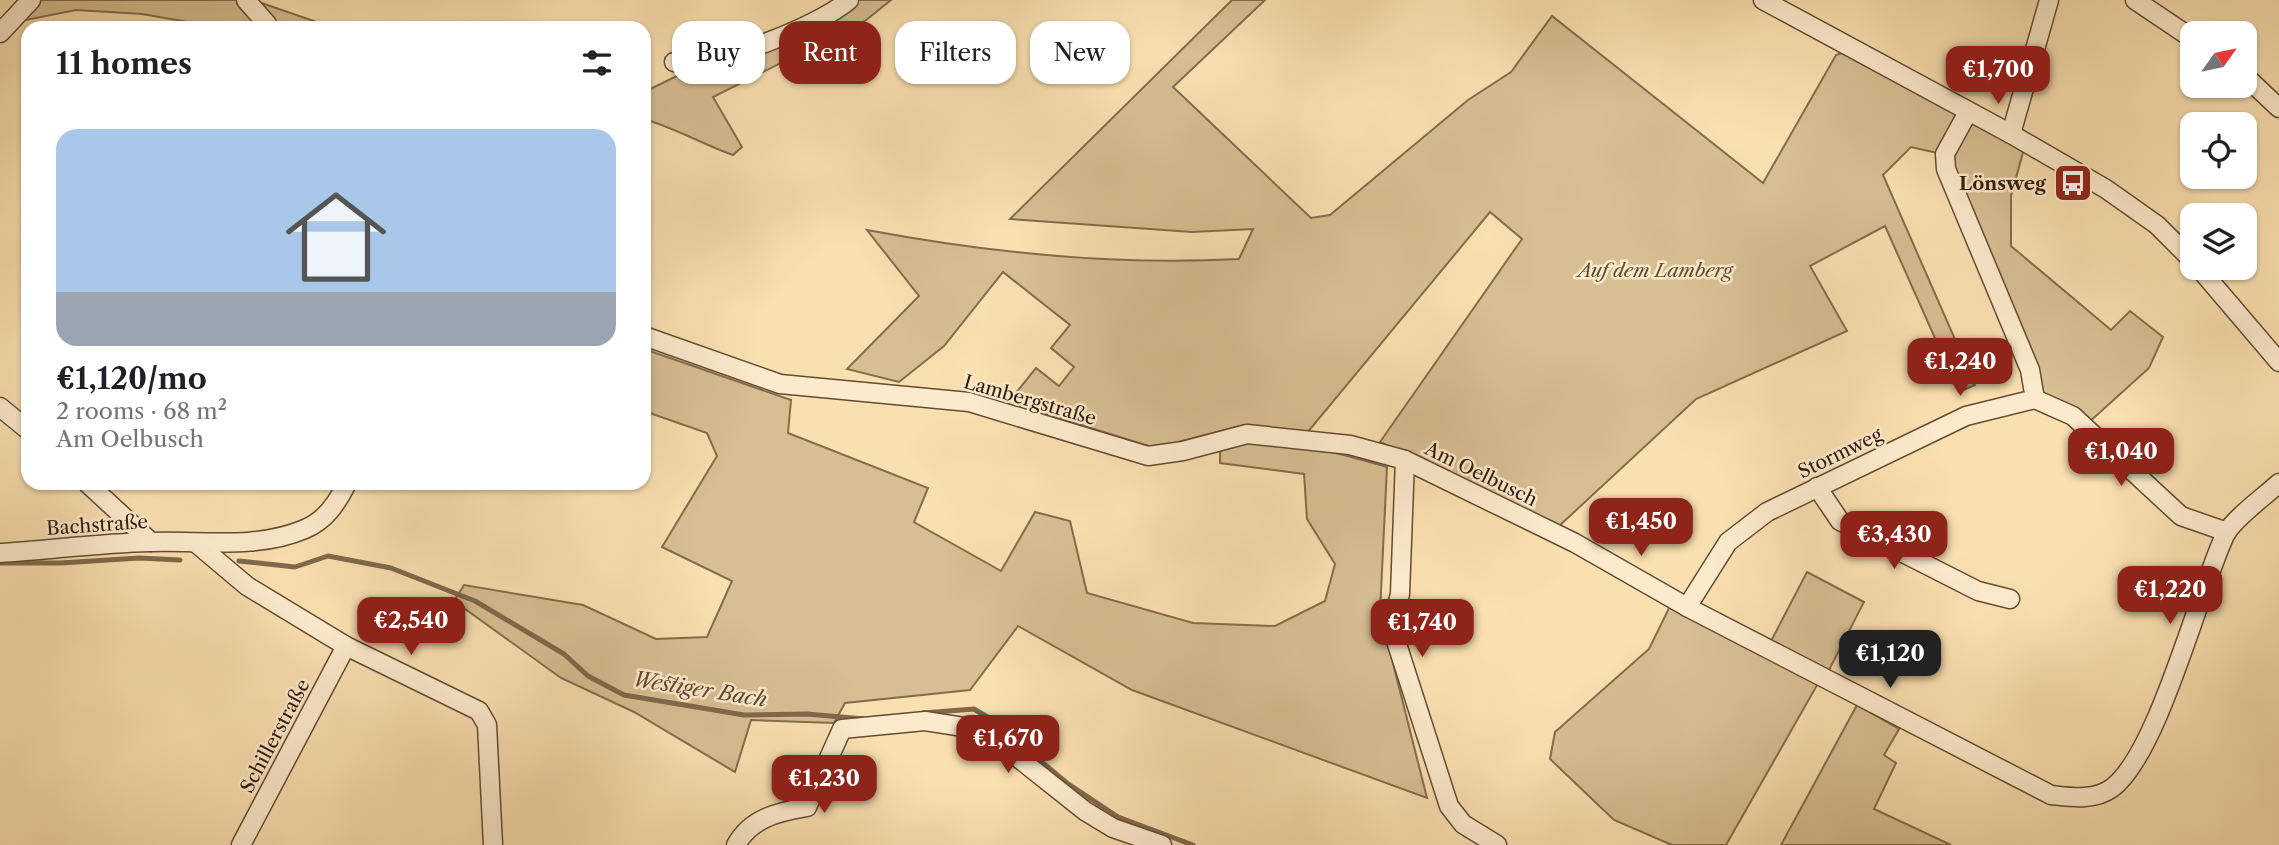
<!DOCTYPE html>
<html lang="en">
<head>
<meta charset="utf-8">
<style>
  :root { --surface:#fff; --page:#f2f2f2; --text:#202124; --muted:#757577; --accent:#8f2418 }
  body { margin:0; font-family:"Libre Caslon Text",serif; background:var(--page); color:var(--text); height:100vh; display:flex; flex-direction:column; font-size:26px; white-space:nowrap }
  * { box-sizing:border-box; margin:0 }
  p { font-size:23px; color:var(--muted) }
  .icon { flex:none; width:38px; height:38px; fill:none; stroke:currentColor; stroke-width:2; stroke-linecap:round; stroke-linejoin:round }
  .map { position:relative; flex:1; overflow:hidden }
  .drawer { position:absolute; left:21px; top:21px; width:630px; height:469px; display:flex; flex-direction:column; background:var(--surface); border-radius:21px; box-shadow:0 2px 5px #0004 }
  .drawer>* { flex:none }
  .top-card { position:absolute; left:672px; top:21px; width:665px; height:63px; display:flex; gap:14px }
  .needle { width:46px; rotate:57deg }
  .fabs { position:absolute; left:2180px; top:21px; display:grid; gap:14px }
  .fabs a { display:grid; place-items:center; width:77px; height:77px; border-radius:14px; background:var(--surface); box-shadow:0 2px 5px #0004; font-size:35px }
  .price { position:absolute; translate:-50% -60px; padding:0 16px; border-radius:14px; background:var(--accent); color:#fff; font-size:23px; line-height:46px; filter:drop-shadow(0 2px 4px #0008) }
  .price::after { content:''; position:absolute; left:50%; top:42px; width:21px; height:16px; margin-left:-10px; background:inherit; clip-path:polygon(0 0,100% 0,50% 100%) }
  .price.on { background:#222; color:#fff }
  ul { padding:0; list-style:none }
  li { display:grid; align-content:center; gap:14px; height:371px; padding:0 35px }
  li span { display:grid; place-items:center; height:217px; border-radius:21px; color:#555 }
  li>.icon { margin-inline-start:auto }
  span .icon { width:126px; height:126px; fill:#fffc; stroke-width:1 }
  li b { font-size:30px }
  h2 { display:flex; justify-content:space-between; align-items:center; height:84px; padding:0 35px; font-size:30px }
  .chip { padding:0 24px; border-radius:21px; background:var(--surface); box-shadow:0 2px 5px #0004; font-size:24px; line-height:63px }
  .chip.on { background:var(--accent); color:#fff }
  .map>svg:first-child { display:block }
</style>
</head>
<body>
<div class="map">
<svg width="2279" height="845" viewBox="0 0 2279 845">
  <rect width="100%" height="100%" fill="#fadfb0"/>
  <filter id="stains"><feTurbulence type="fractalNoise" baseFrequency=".00286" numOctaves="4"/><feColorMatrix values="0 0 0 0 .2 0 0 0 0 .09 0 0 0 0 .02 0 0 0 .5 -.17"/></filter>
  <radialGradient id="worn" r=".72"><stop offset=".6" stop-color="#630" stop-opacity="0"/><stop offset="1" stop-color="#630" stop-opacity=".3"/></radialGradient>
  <g fill="#d8be93" stroke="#856c4d" stroke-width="2">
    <path d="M41 0H253L334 28H222L142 14 76 10 21 21Z"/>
    <path d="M857 0H891L865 21 713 97 742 147 733 155C702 144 675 128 644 119V92L681 74 728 65 848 8Z"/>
    <path d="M1232 0H1265L1173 87 1311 218 1330 215 1468 100 1511 72 1552 16 1763 183 1836 55 1847 51 1963 115 1942 154 1911 147 1883 175 1975 385 1959 392 1885 226 1810 266 1847 331 1696 399 1558 527 1380 442 1522 239 1490 212 1307 433 1244 425 1155 448 1020 406 1011 399 1036 368 1059 386 1074 367 1051 348 1070 325 1003 272 944 346 899 382 847 369 919 296 867 230C990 253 1114 266 1239 259L1253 229 1192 232 1010 219Z"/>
    <path d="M1970 118 2024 149 2011 196V246L2111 330 2130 311 2163 337 2149 368 2087 424 2039 396 1950 169V154Z"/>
    <path d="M644 349 791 400 788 433 928 488 914 522 1001 571 1035 512 1070 521 1087 593 1193 623 1275 626 1325 601 1335 564 1307 519 1304 474 1220 463V449C1276 432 1333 452 1387 467L1380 612 1427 798 1132 690 1018 626 970 690 845 703 834 723 751 720 735 772 634 712 561 678 454 601 464 585 583 605 656 639 707 637 732 581 662 547 717 456 707 433 644 411Z"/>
    <path d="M1807 572 1864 602 1827 674 1770 643Z"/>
    <path d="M1671 604 1820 680 1726 845H1672L1614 820 1550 759 1555 732 1649 649Z"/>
    <path d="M1857 705 1899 729 1884 755 1896 763 1874 809 1951 845H1781Z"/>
  </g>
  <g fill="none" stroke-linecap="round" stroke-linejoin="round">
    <g stroke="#81684a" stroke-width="5">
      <path d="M239 561 295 567 328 556 391 568 475 601 564 654 588 676 624 695 744 715 807 714 864 719"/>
      <path d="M0 563H61L139 558 180 560"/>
      <path d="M923 713 974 709 989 718 1067 783 1118 817 1193 845"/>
    </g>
    <defs>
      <g id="minor">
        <path d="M246 0 267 24"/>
        <path d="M1763 0 2011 134 2106 189 2157 225 2193 261"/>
        <path d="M2135 0 2193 39"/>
        <path d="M0 33 31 0"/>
        <path d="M674 62C713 68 819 26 849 0"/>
        <path d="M2245 76 2279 108"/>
        <path d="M2011 134 2049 0"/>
        <path d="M2199 268 2279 362"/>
        <path d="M644 336 780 384 969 402 1148 456 1183 451 1247 434 1350 445 1405 460 1575 543 1687 607 2051 795C2071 797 2094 801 2112 788 2158 754 2198 593 2225 535 2233 519 2265 496 2279 483"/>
        <path d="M2035 399 2073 416 2181 516 2227 532"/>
        <path d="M0 407 28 430"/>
        <path d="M1405 460 1400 594 1394 618 1396 641 1449 806 1463 824 1497 845"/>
        <path d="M87 483 151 542"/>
        <path d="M1817 487 1840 521 1978 591 2010 599"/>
        <path d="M196 543 247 586 346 646 479 711 487 725 493 845"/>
        <path d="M0 553C50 550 100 543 150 542 201 540 256 550 305 529 326 520 337 503 347 483"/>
        <path d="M1687 607 1728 542 1767 512 1966 416 2035 399 2030 370 1946 169 1945 154 1968 112"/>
        <path d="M241 845 346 646"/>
        <path d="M736 845C751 818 778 812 807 807L842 729 925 721 983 730 1085 811 1113 828 1162 845"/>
      </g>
    </defs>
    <use href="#minor" stroke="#644c31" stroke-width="21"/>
    <use href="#minor" stroke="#fceacc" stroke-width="18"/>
  </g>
  <defs>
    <symbol id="bus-square" viewBox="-11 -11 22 22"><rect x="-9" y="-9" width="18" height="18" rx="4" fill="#8f2418" stroke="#fceacc"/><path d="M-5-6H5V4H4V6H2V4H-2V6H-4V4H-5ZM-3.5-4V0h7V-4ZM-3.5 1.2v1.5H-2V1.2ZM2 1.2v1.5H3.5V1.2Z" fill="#fff"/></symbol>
  </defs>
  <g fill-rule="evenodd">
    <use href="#bus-square" x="2051" y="161" width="44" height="44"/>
  </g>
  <g text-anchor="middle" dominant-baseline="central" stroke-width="5" stroke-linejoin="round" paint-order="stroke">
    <g font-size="19" font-weight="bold" fill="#321b07" stroke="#fceacc" text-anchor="end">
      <text x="2046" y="183">Lönsweg</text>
    </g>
    <g font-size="19" font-style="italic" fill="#644c31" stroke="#fceacc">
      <text x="1655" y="270">Auf dem Lamberg</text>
    </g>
    <g font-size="19" fill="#321b07" stroke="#fceacc">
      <text transform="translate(1030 400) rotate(16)">Lambergstraße</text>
      <text transform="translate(1840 453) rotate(-26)">Stormweg</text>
      <text transform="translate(1481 474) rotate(26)">Am Oelbusch</text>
      <text transform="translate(97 525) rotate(-4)">Bachstraße</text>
      <text transform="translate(275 736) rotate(-62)">Schillerstraße</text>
    </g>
    <g font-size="21" font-style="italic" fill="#60482e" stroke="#fceacc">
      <text transform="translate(700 689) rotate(9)">Westiger Bach</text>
    </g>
  </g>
  <rect width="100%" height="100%" filter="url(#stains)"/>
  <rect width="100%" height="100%" fill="url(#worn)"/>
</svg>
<div class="fabs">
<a><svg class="needle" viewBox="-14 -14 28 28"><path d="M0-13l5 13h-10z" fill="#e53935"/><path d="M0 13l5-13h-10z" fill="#757577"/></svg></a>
<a><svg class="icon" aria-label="locate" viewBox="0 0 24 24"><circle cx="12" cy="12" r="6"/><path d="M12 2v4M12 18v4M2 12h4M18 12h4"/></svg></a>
<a><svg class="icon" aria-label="layers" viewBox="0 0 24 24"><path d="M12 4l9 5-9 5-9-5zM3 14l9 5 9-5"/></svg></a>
</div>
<b class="price" style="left:1998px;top:106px">€1,700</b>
<b class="price" style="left:1960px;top:398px">€1,240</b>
<b class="price" style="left:2121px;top:488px">€1,040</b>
<b class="price" style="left:1641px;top:558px">€1,450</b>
<b class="price" style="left:1894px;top:571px">€3,430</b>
<b class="price" style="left:2170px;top:626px">€1,220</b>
<b class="price" style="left:411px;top:657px">€2,540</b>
<b class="price" style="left:1422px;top:659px">€1,740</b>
<b class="price on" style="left:1890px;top:690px">€1,120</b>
<b class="price" style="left:1008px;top:775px">€1,670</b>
<b class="price" style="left:824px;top:815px">€1,230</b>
<div class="top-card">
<a class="chip">Buy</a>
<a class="chip on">Rent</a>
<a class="chip">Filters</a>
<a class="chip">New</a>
</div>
<section class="drawer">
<h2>11 homes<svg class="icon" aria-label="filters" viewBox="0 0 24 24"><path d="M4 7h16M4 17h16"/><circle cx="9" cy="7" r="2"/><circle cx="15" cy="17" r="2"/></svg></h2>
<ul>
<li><span style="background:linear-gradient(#a9c7e8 75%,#9aa5b1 0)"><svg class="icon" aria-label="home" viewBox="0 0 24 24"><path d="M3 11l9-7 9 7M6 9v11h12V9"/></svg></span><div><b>€1,120/mo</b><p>2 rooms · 68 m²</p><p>Am Oelbusch</p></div></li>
</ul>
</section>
</div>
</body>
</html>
